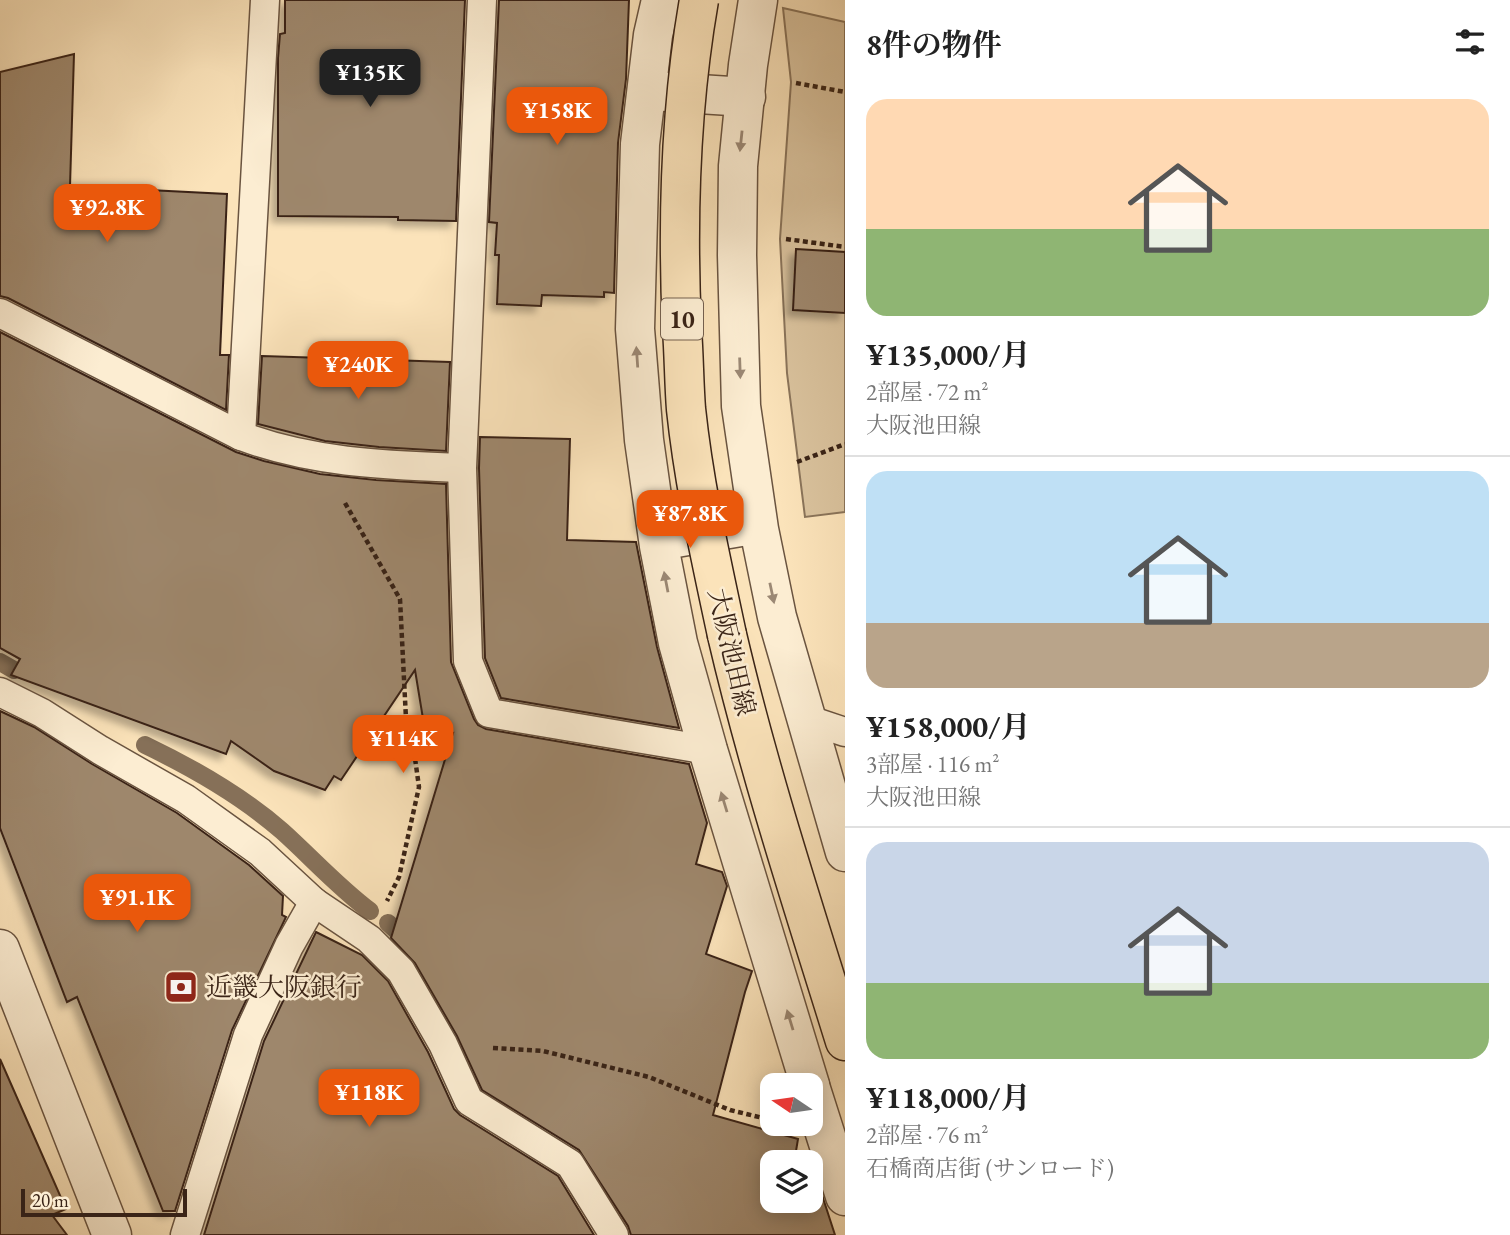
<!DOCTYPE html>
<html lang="ja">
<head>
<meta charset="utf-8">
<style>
  :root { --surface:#fff; --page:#f2f2f2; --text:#222; --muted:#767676; --line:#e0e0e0; --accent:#ea580c }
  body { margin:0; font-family:"EB Garamond","Noto Serif JP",serif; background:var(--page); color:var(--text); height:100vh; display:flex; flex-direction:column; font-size:26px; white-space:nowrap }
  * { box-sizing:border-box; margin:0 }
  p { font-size:23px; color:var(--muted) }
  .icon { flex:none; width:38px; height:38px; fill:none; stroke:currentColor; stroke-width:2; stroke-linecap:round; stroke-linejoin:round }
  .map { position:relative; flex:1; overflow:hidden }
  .side { display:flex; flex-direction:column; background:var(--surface); width:665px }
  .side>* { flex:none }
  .needle { width:46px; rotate:283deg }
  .buttons { position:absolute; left:760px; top:1073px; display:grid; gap:14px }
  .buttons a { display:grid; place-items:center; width:63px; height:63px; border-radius:14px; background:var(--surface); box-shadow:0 4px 18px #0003; font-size:35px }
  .scale { position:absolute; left:21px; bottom:18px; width:166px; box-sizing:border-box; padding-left:7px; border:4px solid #3a2417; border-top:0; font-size:19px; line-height:24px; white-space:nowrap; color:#3a2417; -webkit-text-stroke:5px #fcedd2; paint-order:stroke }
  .price { position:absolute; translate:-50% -60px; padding:0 16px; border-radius:14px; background:var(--accent); color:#fff; font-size:23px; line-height:46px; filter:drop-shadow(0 2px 4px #0008) }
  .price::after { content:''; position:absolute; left:50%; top:42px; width:21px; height:16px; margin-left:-10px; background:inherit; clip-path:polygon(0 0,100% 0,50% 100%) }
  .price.current { background:#222; color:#fff }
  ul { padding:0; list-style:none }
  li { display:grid; align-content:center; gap:14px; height:371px; padding:0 21px }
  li+li { border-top:2px solid var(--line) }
  li span { display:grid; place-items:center; height:217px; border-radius:21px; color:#555 }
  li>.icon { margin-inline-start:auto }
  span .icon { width:126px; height:126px; fill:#fffc; stroke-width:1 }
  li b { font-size:30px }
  h2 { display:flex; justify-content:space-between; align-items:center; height:84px; padding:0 21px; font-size:30px }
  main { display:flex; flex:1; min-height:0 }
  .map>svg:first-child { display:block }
</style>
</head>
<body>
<main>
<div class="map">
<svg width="845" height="1235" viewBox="0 0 845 1235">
  <defs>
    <filter id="shadow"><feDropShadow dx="-6" dy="6" stdDeviation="3.5" flood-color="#0004"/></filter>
  </defs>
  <rect width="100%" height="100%" fill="#fbe3ba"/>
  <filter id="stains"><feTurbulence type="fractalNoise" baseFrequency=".00286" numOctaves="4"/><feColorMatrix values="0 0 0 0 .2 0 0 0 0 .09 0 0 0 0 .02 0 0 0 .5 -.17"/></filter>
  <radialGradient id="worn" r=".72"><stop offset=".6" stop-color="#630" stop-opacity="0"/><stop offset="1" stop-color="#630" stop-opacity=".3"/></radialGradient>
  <path fill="#dac39e" stroke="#8a745a" stroke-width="2" d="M783 8 845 22V512L805 517 787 373 780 239 791 82Z"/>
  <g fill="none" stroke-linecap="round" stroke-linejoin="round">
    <g stroke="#867058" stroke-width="18">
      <path d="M0 662 14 670"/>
      <path d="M145 745C191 767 243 797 282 831 312 858 338 887 370 911"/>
      <path d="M388 923 412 944"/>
    </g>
  </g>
  <g fill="#9e876c" stroke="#3a2417" stroke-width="2" fill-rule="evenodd" filter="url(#shadow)">
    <path d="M285 0H465L456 221 398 220V217L278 216V58L280 34 285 33Z"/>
    <path d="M499 0H629L626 79 618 143 614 293 604 292V297L542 295 541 306 497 304 499 255H495L497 223 489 222Z"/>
    <path d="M74 54 70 186 227 194 220 355H229L226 410 8 298 0 296V72Z"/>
    <path d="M796 249 845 252V313L793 310Z"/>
    <path d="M0 332 236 452 264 461 320 474 376 480 446 484 451 662 474 719 478 725 486 729 689 764 707 823 696 864 722 872 727 886 706 954 752 971 745 992 713 1115 798 1139 796 1151 809 1155 835 1235H631L628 1226 579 1150 482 1090 457 1036 415 963 391 938 453 733 426 737 415 670 341 780 334 776 325 790 274 771 231 741 226 754 11 675 20 659 0 648ZM772 1162H810V1200H772Z"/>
    <path d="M262 356 450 362 446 451 379 447 325 441 258 424Z"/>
    <path d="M480 437 570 439 567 540 636 542 657 647 679 728 501 698 485 658 479 468Z"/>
    <path d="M0 711 34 727 92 764 177 813 249 865 283 896 282 915 286 917 232 1030 175 1211H163L77 997 67 1002 0 828Z"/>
    <path d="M316 932 362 955 388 981 428 1052 454 1109 460 1115 558 1176 594 1235H204L264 1041Z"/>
    <path d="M0 1059 66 1209 52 1215 67 1235H0Z"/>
  </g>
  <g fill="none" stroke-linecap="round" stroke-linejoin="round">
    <defs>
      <g id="lane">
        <path d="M482 0 462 468 468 661 489 713 708 750"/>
        <path d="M0 313 241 436C313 463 386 465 462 468"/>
        <path d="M241 436 265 0"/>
        <path d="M659 546 759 529"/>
        <path d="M0 692 42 713 100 750 186 799 260 852 314 902 369 939 401 971 443 1044 469 1101 570 1164 614 1235"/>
        <path d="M806 719 845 732"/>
        <path d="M185 1235 248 1035 289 946 314 902"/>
      </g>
      <g id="street">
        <path d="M661 0 653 35 640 144 635 329 644 440 659 546 678 643 708 750 810 1085"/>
        <path d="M758 0 748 65 738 166 737 255 741 406 759 529 777 617 845 852"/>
        <path d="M652 91 746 97"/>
        <path d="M0 949 112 1235"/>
        <path d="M810 1086 845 1196"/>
      </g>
      <path id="primary" d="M727 635C759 772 803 906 845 1041"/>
    </defs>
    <use href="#lane" stroke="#6a5440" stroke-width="31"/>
    <use href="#street" stroke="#6a5440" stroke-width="41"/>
    <use href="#primary" stroke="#3a2417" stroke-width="41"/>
    <g stroke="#3a2417" stroke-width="4.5" stroke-dasharray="5 3.5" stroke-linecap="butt">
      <path d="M796 83 845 92"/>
      <path d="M786 239 845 247"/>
      <path d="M797 462 845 444"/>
      <path d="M345 503 400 599 406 719 413 744 419 787 399 877 387 901"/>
      <path d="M493 1048 543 1051 649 1077 730 1110 771 1120"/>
    </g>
    <use href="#lane" stroke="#fcedd2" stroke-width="28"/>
    <use href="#street" stroke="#fcedd2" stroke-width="38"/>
    <use href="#primary" stroke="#fbe3ba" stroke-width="38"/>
    <defs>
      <path id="primary-bridge" d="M699 0C680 109 677 220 682 329 684 356 684 383 686 409 694 485 711 560 727 635"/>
    </defs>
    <use href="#primary-bridge" stroke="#3a2417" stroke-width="41" stroke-linecap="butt"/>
    <use href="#primary-bridge" stroke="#fbe3ba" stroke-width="38"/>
  </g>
  <defs><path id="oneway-solid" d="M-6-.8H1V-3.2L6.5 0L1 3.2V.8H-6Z" transform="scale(1.75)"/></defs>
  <g fill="#9b8874">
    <use href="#oneway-solid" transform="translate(741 141) rotate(96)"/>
    <use href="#oneway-solid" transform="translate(637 357) rotate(-94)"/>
    <use href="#oneway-solid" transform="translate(740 368) rotate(88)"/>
    <use href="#oneway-solid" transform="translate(666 582) rotate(-101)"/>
    <use href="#oneway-solid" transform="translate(772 593) rotate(78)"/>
    <use href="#oneway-solid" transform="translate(724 802) rotate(-107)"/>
    <use href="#oneway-solid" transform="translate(790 1020) rotate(-107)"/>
  </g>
  <defs>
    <symbol id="bank-square" viewBox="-11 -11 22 22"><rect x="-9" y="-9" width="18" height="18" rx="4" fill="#8f2418" stroke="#fcedd2"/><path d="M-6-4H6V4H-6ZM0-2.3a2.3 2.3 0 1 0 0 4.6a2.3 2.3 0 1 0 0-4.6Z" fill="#fff"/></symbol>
  </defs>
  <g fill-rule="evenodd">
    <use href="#bank-square" x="162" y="968" width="38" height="38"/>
  </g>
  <g text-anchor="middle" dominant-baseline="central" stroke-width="5" stroke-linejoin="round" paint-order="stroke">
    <rect fill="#fcedd2" stroke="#74604f" stroke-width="2" x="661" y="298.5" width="42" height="41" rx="5"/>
    <g font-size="24" font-weight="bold" fill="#3a2417">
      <text x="682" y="319">10</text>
    </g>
    <g font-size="26" fill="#3a2417" stroke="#fcedd2">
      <text transform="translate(732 652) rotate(77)">大阪池田線</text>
    </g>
    <g font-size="26" fill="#3a2417" stroke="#fcedd2" text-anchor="start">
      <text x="206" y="987">近畿大阪銀行</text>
    </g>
  </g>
  <rect width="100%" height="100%" filter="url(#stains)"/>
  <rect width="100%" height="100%" fill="url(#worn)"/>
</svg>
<div class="buttons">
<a><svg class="needle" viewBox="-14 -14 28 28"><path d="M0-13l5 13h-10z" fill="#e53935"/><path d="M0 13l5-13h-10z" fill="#767676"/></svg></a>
<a><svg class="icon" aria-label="layers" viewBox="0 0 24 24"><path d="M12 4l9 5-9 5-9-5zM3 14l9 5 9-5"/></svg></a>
</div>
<div class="scale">20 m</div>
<b class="price current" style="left:370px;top:109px">¥135K</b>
<b class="price" style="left:557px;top:147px">¥158K</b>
<b class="price" style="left:107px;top:244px">¥92.8K</b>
<b class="price" style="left:358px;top:401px">¥240K</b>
<b class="price" style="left:690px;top:550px">¥87.8K</b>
<b class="price" style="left:403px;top:775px">¥114K</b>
<b class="price" style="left:137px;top:934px">¥91.1K</b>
<b class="price" style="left:369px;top:1129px">¥118K</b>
</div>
<section class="side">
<h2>8件の物件<svg class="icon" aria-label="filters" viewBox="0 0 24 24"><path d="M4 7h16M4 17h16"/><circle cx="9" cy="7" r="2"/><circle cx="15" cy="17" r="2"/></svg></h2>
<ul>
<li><span style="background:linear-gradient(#ffd9b3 60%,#8fb573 0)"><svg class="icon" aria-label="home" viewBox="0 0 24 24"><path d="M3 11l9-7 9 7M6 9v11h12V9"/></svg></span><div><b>¥135,000/月</b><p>2部屋 · 72 m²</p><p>大阪池田線</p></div></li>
<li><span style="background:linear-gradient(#bfe0f5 70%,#b9a48a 0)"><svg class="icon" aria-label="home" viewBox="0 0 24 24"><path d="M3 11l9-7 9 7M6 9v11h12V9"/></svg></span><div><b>¥158,000/月</b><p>3部屋 · 116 m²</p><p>大阪池田線</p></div></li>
<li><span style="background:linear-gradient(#c9d6e8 65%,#8fb573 0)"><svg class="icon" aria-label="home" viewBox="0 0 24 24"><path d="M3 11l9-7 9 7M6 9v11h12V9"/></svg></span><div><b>¥118,000/月</b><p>2部屋 · 76 m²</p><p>石橋商店街 (サンロード)</p></div></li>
</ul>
</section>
</main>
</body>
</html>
